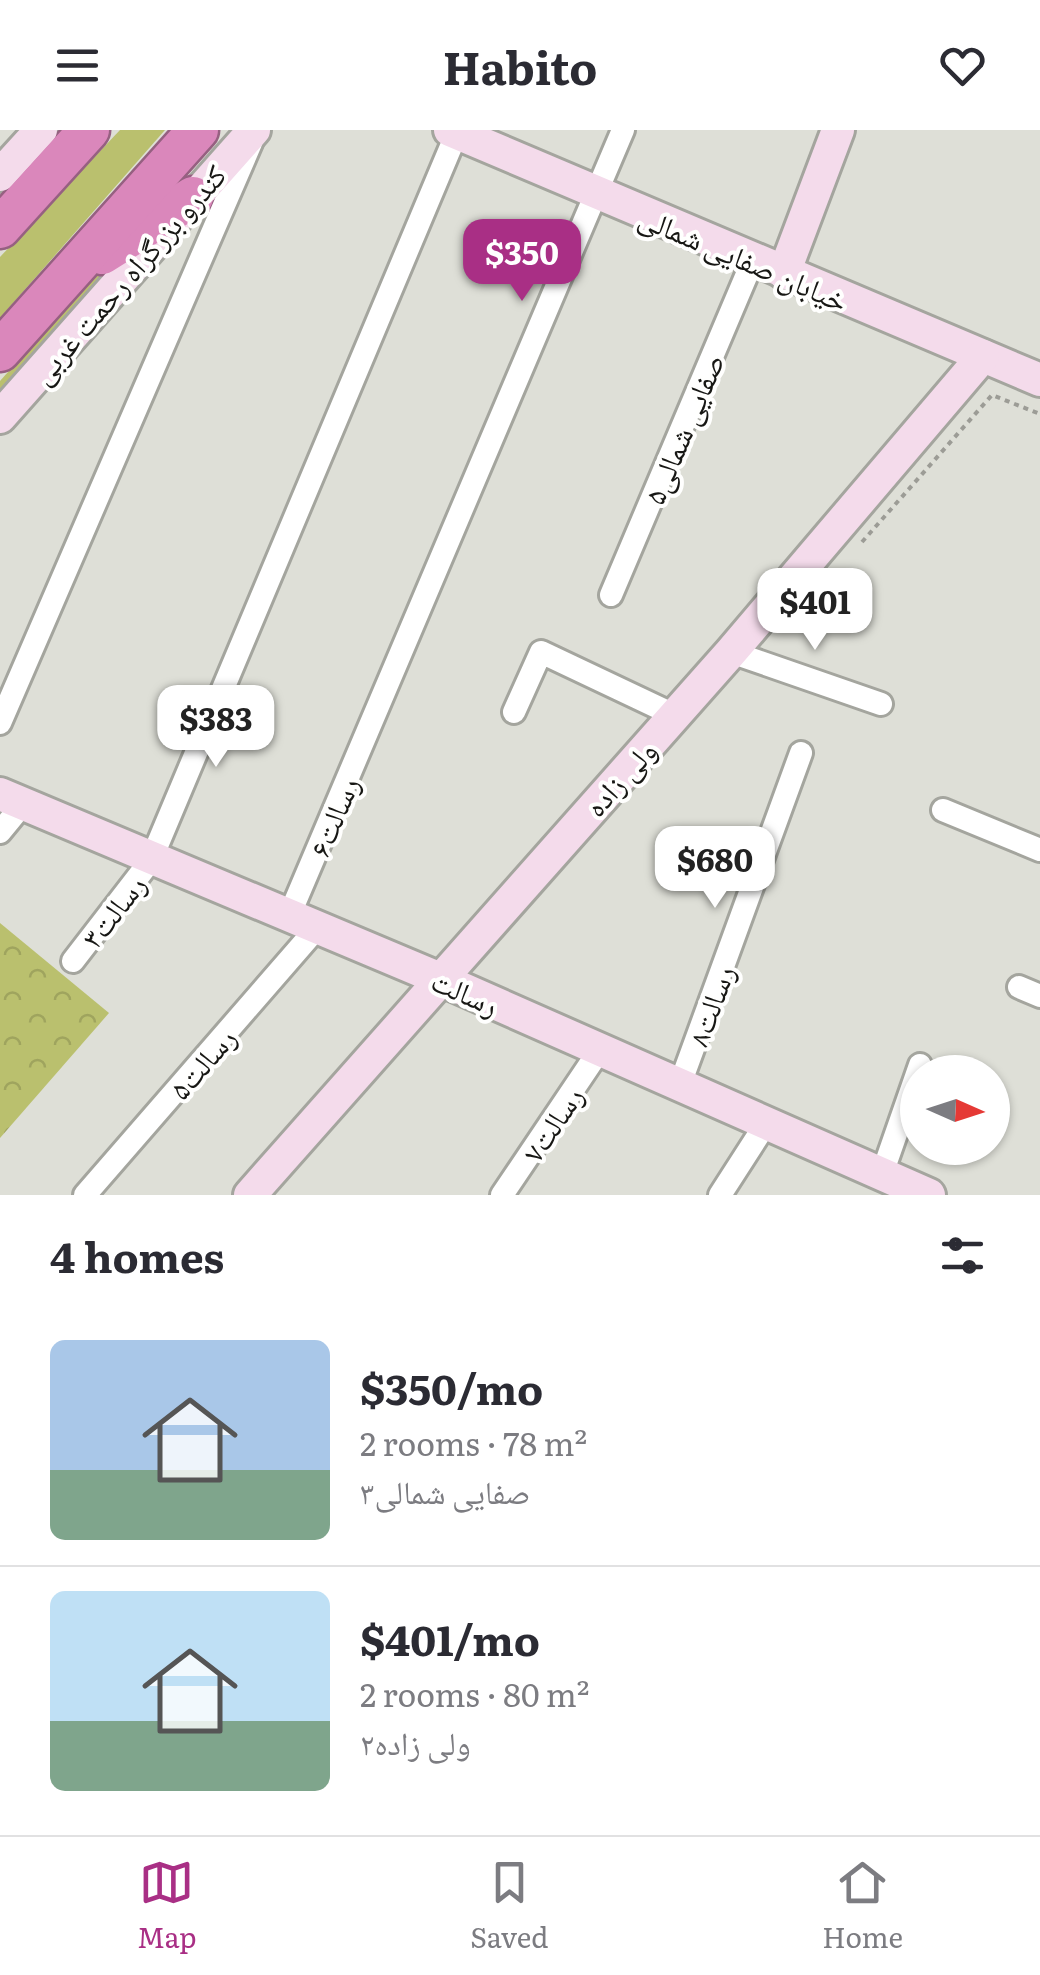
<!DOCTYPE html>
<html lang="en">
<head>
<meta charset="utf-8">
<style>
  :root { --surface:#fff; --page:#f7f7f7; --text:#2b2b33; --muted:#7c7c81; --line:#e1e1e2; --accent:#a92f85 }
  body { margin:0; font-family:Literata,"Noto Naskh Arabic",serif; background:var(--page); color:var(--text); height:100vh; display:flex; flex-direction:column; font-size:38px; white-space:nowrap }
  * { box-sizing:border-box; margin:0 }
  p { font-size:32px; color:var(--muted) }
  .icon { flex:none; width:55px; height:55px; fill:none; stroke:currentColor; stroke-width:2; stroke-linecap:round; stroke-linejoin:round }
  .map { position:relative; height:1065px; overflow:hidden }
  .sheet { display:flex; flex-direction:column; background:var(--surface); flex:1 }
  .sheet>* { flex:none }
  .needle { width:65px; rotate:93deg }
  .buttons { position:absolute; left:900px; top:925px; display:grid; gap:20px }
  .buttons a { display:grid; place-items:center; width:110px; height:110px; border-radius:50%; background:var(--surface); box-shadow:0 2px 8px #0004; font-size:50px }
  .price { position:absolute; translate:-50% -85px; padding:0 22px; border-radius:20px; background:#fff; color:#222; font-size:32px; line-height:65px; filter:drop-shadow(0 2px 5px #0008) }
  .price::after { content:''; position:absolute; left:50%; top:60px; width:30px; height:22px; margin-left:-15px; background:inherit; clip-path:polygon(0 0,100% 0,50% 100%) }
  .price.current { background:var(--accent); color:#fff }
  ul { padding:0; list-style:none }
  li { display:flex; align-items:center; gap:30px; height:250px; padding:0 50px }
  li+li { border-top:2px solid var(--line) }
  li span { display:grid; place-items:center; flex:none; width:280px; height:200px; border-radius:15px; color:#555 }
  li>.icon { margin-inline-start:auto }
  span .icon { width:120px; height:120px; fill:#fffc; stroke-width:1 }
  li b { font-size:42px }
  h2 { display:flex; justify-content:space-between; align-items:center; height:120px; padding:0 50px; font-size:42px }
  header { display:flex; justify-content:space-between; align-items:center; height:130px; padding:0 50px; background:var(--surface); font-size:45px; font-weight:700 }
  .dock { display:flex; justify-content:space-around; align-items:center; height:140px; border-top:2px solid var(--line); background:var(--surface); font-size:28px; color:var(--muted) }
  .dock a { display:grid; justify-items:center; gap:5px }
  .dock .current { color:var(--accent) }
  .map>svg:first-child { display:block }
</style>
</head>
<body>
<header><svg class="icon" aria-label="menu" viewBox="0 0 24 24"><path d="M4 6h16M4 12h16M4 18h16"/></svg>Habito<svg class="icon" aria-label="heart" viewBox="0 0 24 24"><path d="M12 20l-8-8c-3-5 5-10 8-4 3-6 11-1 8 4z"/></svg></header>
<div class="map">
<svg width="1040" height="1065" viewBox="0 0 1040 1065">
  <defs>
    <pattern id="forest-crowns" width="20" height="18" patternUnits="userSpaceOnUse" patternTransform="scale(2.5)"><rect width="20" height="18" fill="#bac06e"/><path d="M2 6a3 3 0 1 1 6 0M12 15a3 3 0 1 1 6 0" fill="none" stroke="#9fa45e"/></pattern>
  </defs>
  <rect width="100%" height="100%" fill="#dedfd7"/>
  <g fill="#bac06e">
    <path d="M120 0H165L0 188V127Z"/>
    <path d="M115 133 0 263V251L89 151Z"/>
  </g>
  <path fill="url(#forest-crowns)" d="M0 793 109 883 0 1008Z"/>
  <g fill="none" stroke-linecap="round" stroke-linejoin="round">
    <defs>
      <g id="street">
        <path d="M611 465 753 130"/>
        <path d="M731 522 881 574"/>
        <path d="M514 582 541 522 674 585"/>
        <path d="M0 593 251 13"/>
        <path d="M943 680 1040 720"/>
        <path d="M0 702 23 674"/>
        <path d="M289 786 623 0"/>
        <path d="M73 831 151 730 458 0"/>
        <path d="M1019 857 1040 866"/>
        <path d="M679 957 801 623"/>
        <path d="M882 1044 920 935"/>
        <path d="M85 1065 316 799"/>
        <path d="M502 1065 599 921"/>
        <path d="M720 1065 765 995"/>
      </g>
      <g id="secondary">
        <path d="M450 0 1040 250"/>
        <path d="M0 45 41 0"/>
        <path d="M784 143 838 0"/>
        <path d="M0 287 254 0"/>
        <path d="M0 664 438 848 929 1065"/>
        <path d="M250 1065 731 522 983 226"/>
      </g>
      <g id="highway">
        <path d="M0 98 89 0"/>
        <path d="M102 124 193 67"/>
        <path d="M0 221 198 0"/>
      </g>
    </defs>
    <use href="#street" stroke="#a4a59e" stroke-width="28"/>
    <use href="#secondary" stroke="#a4a59e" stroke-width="38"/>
    <use href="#highway" stroke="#966081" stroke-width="45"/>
    <path stroke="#9c9c96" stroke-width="4" stroke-dasharray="5 5" stroke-linecap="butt" d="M862 412 992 265 1040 284"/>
    <use href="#street" stroke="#fff" stroke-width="22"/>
    <use href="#secondary" stroke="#f4dbeb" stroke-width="32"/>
    <use href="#highway" stroke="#da87bb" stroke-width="40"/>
  </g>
  <g text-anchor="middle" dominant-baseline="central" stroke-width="8" stroke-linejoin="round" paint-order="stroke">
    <g font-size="30" fill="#171714" stroke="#fffffe">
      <text transform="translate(744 127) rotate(23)">خیابان صفایی شمالی</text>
      <text transform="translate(127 143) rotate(-49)">کندرو بزرگراه رحمت غربی</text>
      <text transform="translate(682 298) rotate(-67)">صفایی شمالی۵</text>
      <text transform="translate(619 647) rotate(-48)">ولی زاده</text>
      <text transform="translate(332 686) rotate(-67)">رسالت۶</text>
      <text transform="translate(112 780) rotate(-52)">رسالت۳</text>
      <text transform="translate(466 861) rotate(24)">رسالت</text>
      <text transform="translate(709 875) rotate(-70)">رسالت۸</text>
      <text transform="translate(201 932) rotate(-49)">رسالت۵</text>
      <text transform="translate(551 993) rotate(-56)">رسالت۷</text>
    </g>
  </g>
</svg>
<div class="buttons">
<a><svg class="needle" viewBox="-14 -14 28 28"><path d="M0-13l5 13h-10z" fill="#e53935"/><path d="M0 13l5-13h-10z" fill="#7c7c81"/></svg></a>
</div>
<b class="price current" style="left:522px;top:174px">$350</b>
<b class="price" style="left:815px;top:523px">$401</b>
<b class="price" style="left:216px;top:640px">$383</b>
<b class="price" style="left:715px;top:781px">$680</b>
</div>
<section class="sheet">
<h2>4 homes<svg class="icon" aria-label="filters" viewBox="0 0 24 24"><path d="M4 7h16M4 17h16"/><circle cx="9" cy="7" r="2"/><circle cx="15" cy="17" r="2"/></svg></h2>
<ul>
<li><span style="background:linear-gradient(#a9c7e8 65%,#7fa58c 0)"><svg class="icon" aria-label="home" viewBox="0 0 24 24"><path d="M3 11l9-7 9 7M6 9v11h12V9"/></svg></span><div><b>$350/mo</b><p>2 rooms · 78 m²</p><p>صفایی شمالی۳</p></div></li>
<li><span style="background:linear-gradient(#bfe0f5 65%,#7fa58c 0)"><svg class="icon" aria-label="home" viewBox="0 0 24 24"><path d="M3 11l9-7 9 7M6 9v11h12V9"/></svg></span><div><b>$401/mo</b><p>2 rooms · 80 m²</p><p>ولی زاده۲</p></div></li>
</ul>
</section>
<nav class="dock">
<a class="current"><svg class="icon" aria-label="map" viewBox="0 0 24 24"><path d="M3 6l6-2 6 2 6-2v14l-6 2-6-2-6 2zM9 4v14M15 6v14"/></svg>Map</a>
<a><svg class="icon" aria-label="saved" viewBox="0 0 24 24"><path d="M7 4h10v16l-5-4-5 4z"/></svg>Saved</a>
<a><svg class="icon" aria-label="home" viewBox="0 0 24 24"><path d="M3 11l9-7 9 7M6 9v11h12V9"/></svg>Home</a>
</nav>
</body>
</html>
